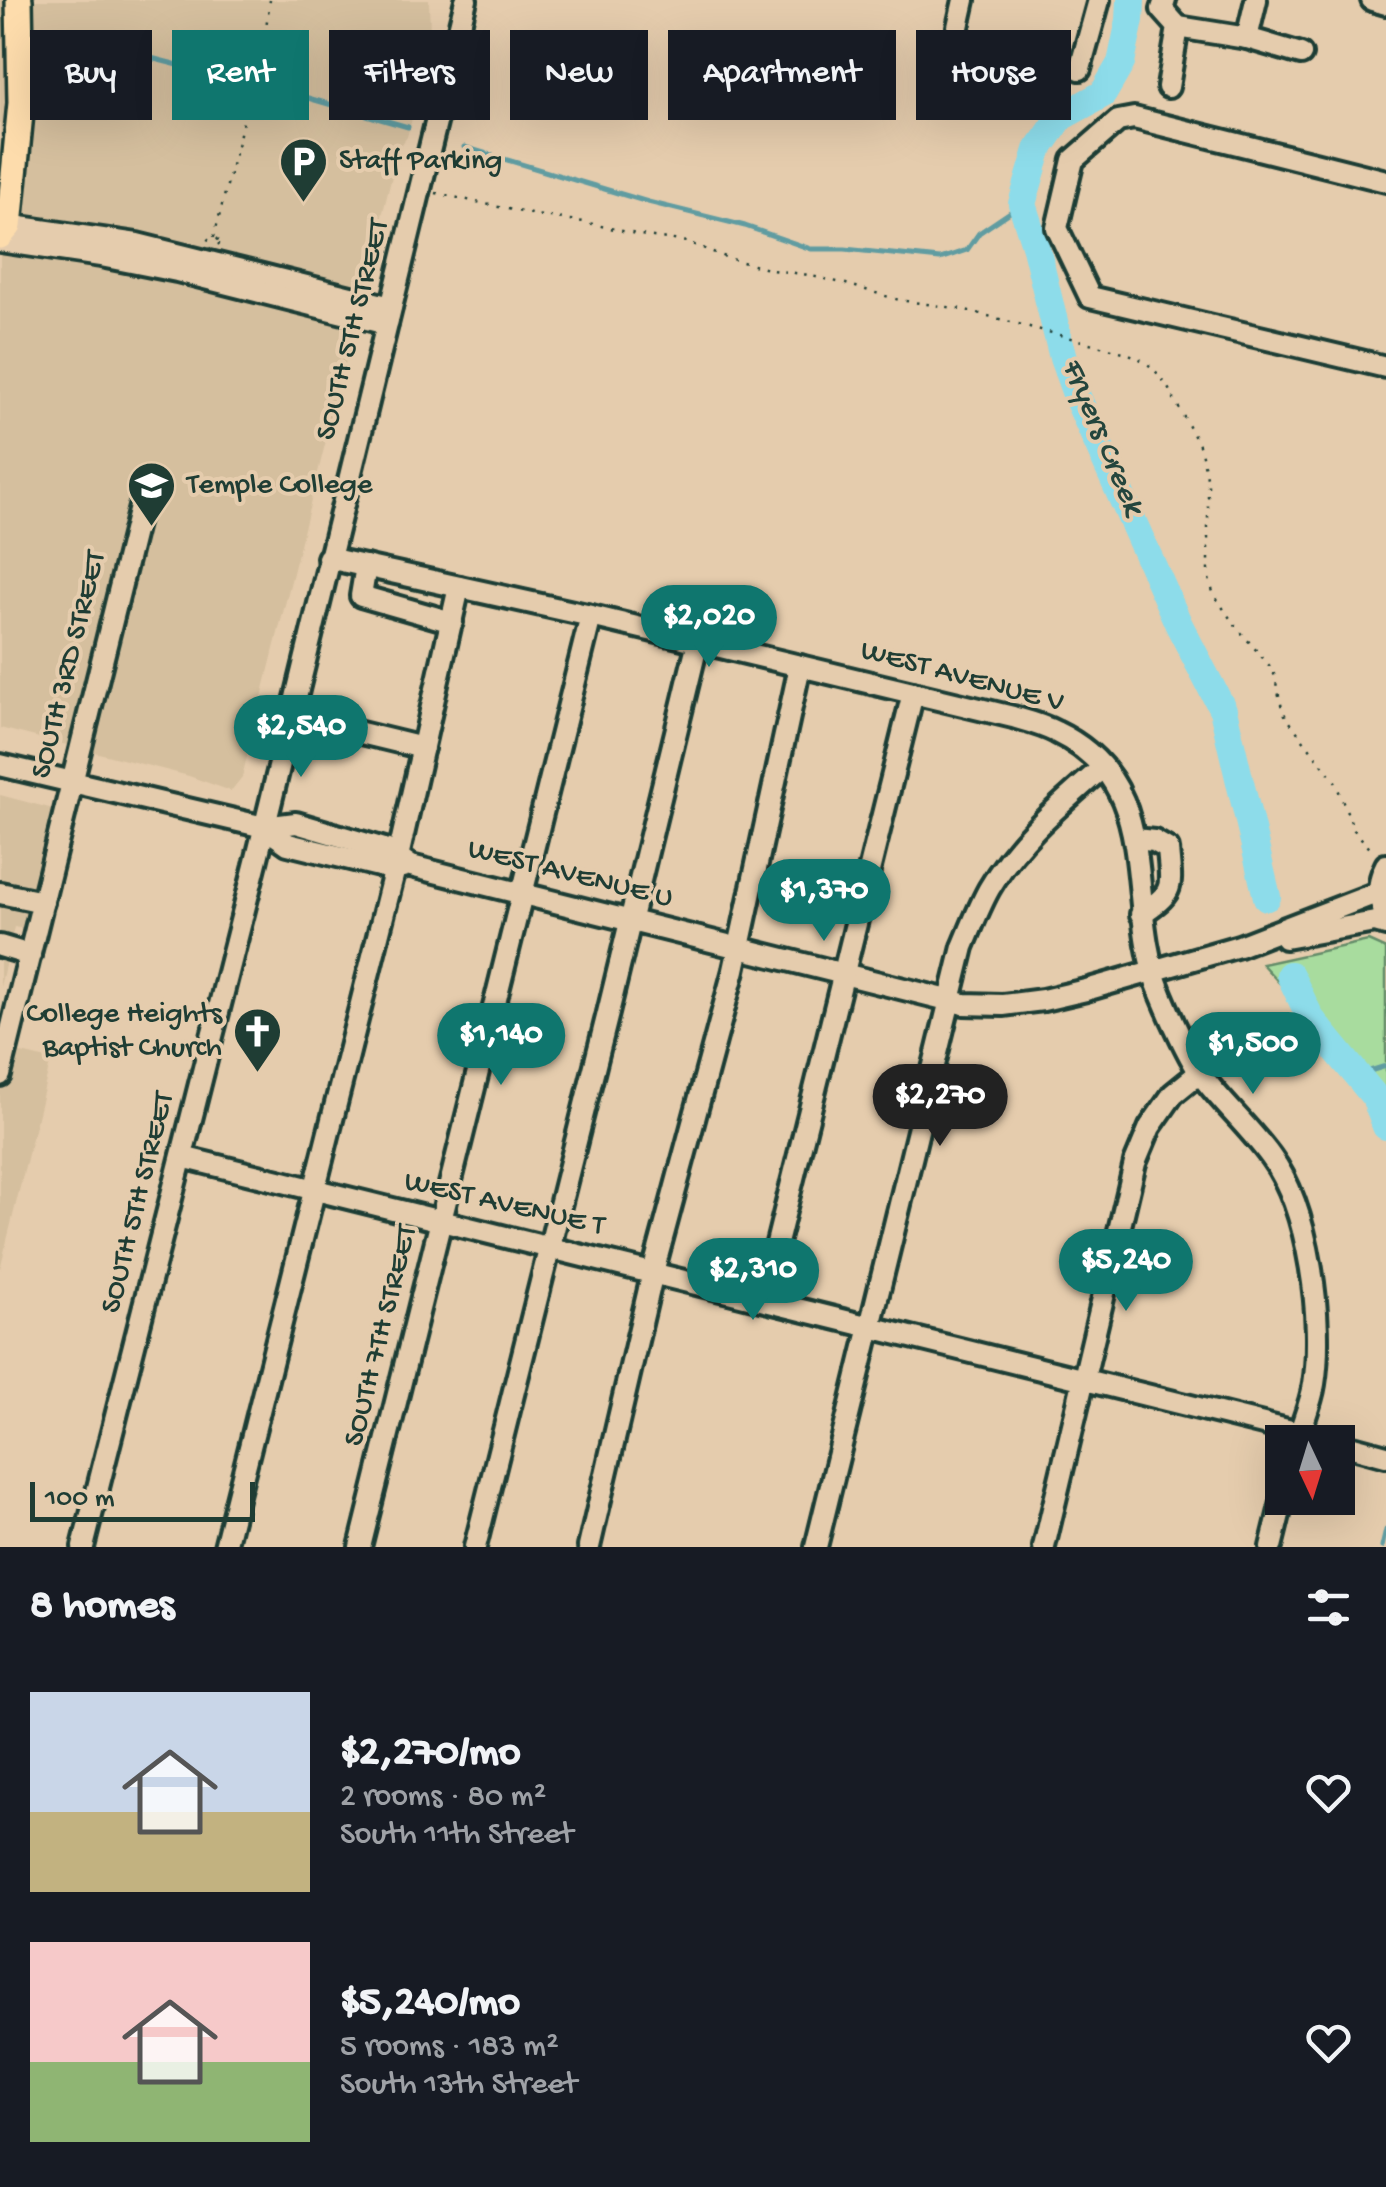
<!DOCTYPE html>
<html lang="en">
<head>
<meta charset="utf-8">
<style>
  :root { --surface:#171b24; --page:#20242c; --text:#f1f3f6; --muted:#9ea1a6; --accent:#0f766e }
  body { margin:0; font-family:"Gochi Hand",sans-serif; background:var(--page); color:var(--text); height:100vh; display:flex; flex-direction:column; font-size:38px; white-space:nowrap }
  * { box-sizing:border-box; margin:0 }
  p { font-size:32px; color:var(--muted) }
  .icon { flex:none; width:55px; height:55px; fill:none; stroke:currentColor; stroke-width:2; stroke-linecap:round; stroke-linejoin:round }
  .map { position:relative; height:1547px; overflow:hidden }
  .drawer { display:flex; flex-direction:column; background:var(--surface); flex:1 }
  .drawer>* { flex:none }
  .top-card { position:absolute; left:30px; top:30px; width:1328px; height:90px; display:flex; gap:20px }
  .needle { width:65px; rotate:176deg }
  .fabs { position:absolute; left:1265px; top:1425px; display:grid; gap:20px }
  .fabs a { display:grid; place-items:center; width:90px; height:90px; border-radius:0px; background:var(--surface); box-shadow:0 10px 40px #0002; font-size:50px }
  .scale { position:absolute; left:30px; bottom:25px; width:225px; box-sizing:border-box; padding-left:10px; border:5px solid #1f3d34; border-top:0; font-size:28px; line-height:35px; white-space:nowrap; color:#1f3d34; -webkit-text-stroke:8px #e5ccad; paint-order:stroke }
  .price { position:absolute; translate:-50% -85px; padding:0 22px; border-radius:35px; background:var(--accent); color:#fff; font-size:32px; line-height:65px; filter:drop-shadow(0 2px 5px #0008) }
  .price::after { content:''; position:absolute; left:50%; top:60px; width:30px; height:22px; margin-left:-15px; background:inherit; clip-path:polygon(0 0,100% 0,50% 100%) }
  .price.selected { background:#222; color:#fff }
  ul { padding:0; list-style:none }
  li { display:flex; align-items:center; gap:30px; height:250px; padding:0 30px }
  li span { display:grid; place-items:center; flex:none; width:280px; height:200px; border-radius:0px; color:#555 }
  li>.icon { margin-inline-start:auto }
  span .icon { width:120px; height:120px; fill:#fffc; stroke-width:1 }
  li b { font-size:42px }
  h2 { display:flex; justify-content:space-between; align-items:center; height:120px; padding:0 30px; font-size:42px }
  .tag { padding:0 35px; border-radius:0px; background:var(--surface); box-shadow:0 10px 40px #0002; font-size:35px; line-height:90px }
  .tag.selected { background:var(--accent); color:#fff }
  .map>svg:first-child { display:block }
</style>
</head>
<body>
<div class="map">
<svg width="1386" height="1547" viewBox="0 0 1386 1547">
  <rect width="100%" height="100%" fill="#e5ccad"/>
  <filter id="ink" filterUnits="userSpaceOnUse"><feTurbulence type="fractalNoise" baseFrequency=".01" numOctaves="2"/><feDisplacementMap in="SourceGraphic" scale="20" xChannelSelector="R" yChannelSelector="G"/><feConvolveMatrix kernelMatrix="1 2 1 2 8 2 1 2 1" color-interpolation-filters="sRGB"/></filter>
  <g filter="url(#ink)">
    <g fill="#d5bf9e">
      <path d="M0 0H429L430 35 419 79 409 100 413 115 407 137 399 148 242 777 231 791 189 776 0 728Z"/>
      <path d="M0 795 57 810 30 930 14 927 0 987Z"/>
      <path d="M0 1048 51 1060 0 1269Z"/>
    </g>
    <path fill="#a8dc9e" stroke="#648c69" stroke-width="2.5" d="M1368 941 1386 949V1118L1377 1095 1350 1060 1262 964Z"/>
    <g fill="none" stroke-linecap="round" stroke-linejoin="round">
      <g stroke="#619ca1" stroke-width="5">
        <path d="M41 49H89L143 56 308 98 408 127"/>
        <path d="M464 147 648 202 745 226 811 249H845L940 259 967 250 979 233 1022 204"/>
        <path d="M1357 1075 1386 1066"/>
        <path d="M1382 1547 1386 1530"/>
      </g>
      <g stroke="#8ddcea" stroke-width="28">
        <path d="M1131 0 1130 20 1121 63 1103 94 1061 117 1038 150 1022 204 1036 248 1063 358 1077 397 1179 625 1223 710 1267 897"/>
        <path d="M1290 975 1311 1019 1375 1097 1386 1126"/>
      </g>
      <defs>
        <g id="minor">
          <path d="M1165 0 1162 9 1178 27 1168 87"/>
          <path d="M1372 0 1386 4"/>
          <path d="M958 27 964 0"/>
          <path d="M1178 27 1247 38 1301 54"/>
          <path d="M1247 38 1256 0"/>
          <path d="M1080 69 1099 0"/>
          <path d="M1386 181 1134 118 1118 121 1073 160 1057 228 1090 297 1386 367"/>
          <path d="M0 224 137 244 391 307"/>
          <path d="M0 241 101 256 177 271 387 324"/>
          <path d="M328 558 591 616 1013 717C1027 721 1043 725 1056 732 1167 785 1122 901 1161 994 1170 1016 1189 1058 1202 1076 1223 1104 1250 1128 1271 1157 1309 1208 1324 1322 1314 1384 1311 1404 1302 1423 1297 1442"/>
          <path d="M366 566 361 596 452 622"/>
          <path d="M291 716 423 748"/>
          <path d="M0 765 264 827 296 823 388 850 411 866 964 1004 1003 1005 1043 1000 1086 990 1239 946 1379 892"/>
          <path d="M264 827 288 844 387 868 403 867"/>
          <path d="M1135 839 1154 841 1168 849C1171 888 1176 891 1141 914"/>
          <path d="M398 857 459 587"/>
          <path d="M1386 865C1377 882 1377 898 1386 916"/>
          <path d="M0 893 43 902"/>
          <path d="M1285 938 1375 922 1386 925"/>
          <path d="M0 946 30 955"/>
          <path d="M0 1075 140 507"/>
          <path d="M182 1157 1336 1442"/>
          <path d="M763 1300 913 693"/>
          <path d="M1338 1443 1386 1456"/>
          <path d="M83 1547 257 858 466 0"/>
          <path d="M225 1547 395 868"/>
          <path d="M360 1547 591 616"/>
          <path d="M475 1547 608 1013 698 641"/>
          <path d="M589 1547 653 1272 734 970 800 666"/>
          <path d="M816 1547 963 947C971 928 979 907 989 889 1017 840 1061 804 1102 768"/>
          <path d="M1044 1547 1135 1163 1150 1127 1173 1094 1199 1073"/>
          <path d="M1271 1547 1283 1498"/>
        </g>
        <path id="major" d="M0 236 9 226 21 103 19 0"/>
      </defs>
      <use href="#minor" stroke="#1f3d34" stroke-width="28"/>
      <use href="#major" stroke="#1f3d34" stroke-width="32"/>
      <g stroke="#1f3d34" stroke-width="2.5" stroke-dasharray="2.5 8" stroke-linecap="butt">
        <path d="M436 193 535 215 584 222 640 235 687 242 728 258 771 270 803 274 846 284 899 300 962 309 1127 353 1140 359 1153 368 1166 384 1200 447 1208 481V573L1210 583 1214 595 1234 624 1273 670 1282 708 1286 717 1335 781 1354 830 1374 853"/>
        <circle cx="213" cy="243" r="6"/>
        <path d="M214 237 265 34 270 0"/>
      </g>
      <use href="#minor" stroke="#e5ccad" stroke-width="20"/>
      <use href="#major" stroke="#fddcac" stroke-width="25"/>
    </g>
  </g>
  <defs>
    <symbol id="parking-pin" viewBox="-11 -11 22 30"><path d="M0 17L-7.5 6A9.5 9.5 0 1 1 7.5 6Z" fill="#1f3d34" stroke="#e5ccad"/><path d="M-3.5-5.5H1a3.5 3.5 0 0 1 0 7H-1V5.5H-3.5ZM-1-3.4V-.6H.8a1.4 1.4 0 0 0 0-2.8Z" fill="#fff"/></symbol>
    <symbol id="university-pin" viewBox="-11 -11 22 30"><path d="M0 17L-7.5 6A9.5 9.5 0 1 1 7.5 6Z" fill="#1f3d34" stroke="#e5ccad"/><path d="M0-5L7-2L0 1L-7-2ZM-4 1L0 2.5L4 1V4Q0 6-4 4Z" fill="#fff"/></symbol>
    <symbol id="church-pin" viewBox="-11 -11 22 30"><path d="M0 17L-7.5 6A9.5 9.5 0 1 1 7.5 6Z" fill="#1f3d34" stroke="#e5ccad"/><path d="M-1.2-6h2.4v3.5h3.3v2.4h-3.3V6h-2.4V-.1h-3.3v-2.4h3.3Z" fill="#fff"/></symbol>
  </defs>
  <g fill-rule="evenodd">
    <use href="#parking-pin" x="276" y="134" width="55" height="75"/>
    <use href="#university-pin" x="124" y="458" width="55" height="75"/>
    <use href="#church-pin" x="230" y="1004" width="55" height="75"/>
  </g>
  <g text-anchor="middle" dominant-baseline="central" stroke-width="8" stroke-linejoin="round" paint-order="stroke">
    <g font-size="30" fill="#1f3d34" stroke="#e5ccad" text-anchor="start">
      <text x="339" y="162">Staff Parking</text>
      <text x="187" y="486">Temple College</text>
      <text x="222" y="1015" text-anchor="end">College Heights<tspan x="222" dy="34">Baptist Church</tspan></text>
    </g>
    <g font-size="30" fill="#1f3d34" stroke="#e5ccad">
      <text transform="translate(354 330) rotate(-76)">SOUTH 5TH STREET</text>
      <text transform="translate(70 665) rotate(-76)">SOUTH 3RD STREET</text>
      <text transform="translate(962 678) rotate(15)">WEST AVENUE V</text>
      <text transform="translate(570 875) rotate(14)">WEST AVENUE U</text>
      <text transform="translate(139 1203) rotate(-76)">SOUTH 5TH STREET</text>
      <text transform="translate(504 1205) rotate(13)">WEST AVENUE T</text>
      <text transform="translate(382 1336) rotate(-76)">SOUTH 7TH STREET</text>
    </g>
    <g font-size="32" font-style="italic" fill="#24453d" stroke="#e5ccad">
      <text transform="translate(1101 437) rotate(67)">Fryers Creek</text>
    </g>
  </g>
</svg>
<div class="fabs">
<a><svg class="needle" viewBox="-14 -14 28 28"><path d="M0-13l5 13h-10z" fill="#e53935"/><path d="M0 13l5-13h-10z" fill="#9ea1a6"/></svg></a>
</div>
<div class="scale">100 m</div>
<b class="price" style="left:709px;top:670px">$2,020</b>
<b class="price" style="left:301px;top:780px">$2,540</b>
<b class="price" style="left:824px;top:944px">$1,370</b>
<b class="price" style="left:501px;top:1088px">$1,140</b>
<b class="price" style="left:1253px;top:1097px">$1,500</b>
<b class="price selected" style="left:940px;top:1149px">$2,270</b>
<b class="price" style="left:1126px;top:1314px">$5,240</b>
<b class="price" style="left:753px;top:1323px">$2,310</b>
<div class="top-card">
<a class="tag">Buy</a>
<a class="tag selected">Rent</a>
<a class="tag">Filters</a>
<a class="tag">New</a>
<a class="tag">Apartment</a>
<a class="tag">House</a>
</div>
</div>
<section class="drawer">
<h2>8 homes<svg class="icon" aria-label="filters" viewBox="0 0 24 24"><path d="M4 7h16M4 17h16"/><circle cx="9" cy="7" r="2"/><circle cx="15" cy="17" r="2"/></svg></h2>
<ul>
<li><span style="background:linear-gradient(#c9d6e8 60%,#c2b280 0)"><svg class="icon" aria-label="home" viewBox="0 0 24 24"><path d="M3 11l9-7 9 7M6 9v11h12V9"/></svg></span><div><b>$2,270/mo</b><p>2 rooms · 80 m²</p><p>South 11th Street</p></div><svg class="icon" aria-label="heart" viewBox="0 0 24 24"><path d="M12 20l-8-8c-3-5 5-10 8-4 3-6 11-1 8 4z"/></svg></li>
<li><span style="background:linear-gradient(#f6c9c9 60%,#8fb573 0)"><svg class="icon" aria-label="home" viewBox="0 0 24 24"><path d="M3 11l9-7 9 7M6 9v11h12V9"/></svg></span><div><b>$5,240/mo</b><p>5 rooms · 183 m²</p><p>South 13th Street</p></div><svg class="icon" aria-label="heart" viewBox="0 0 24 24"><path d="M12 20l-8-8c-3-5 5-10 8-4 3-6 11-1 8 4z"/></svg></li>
</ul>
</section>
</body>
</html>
